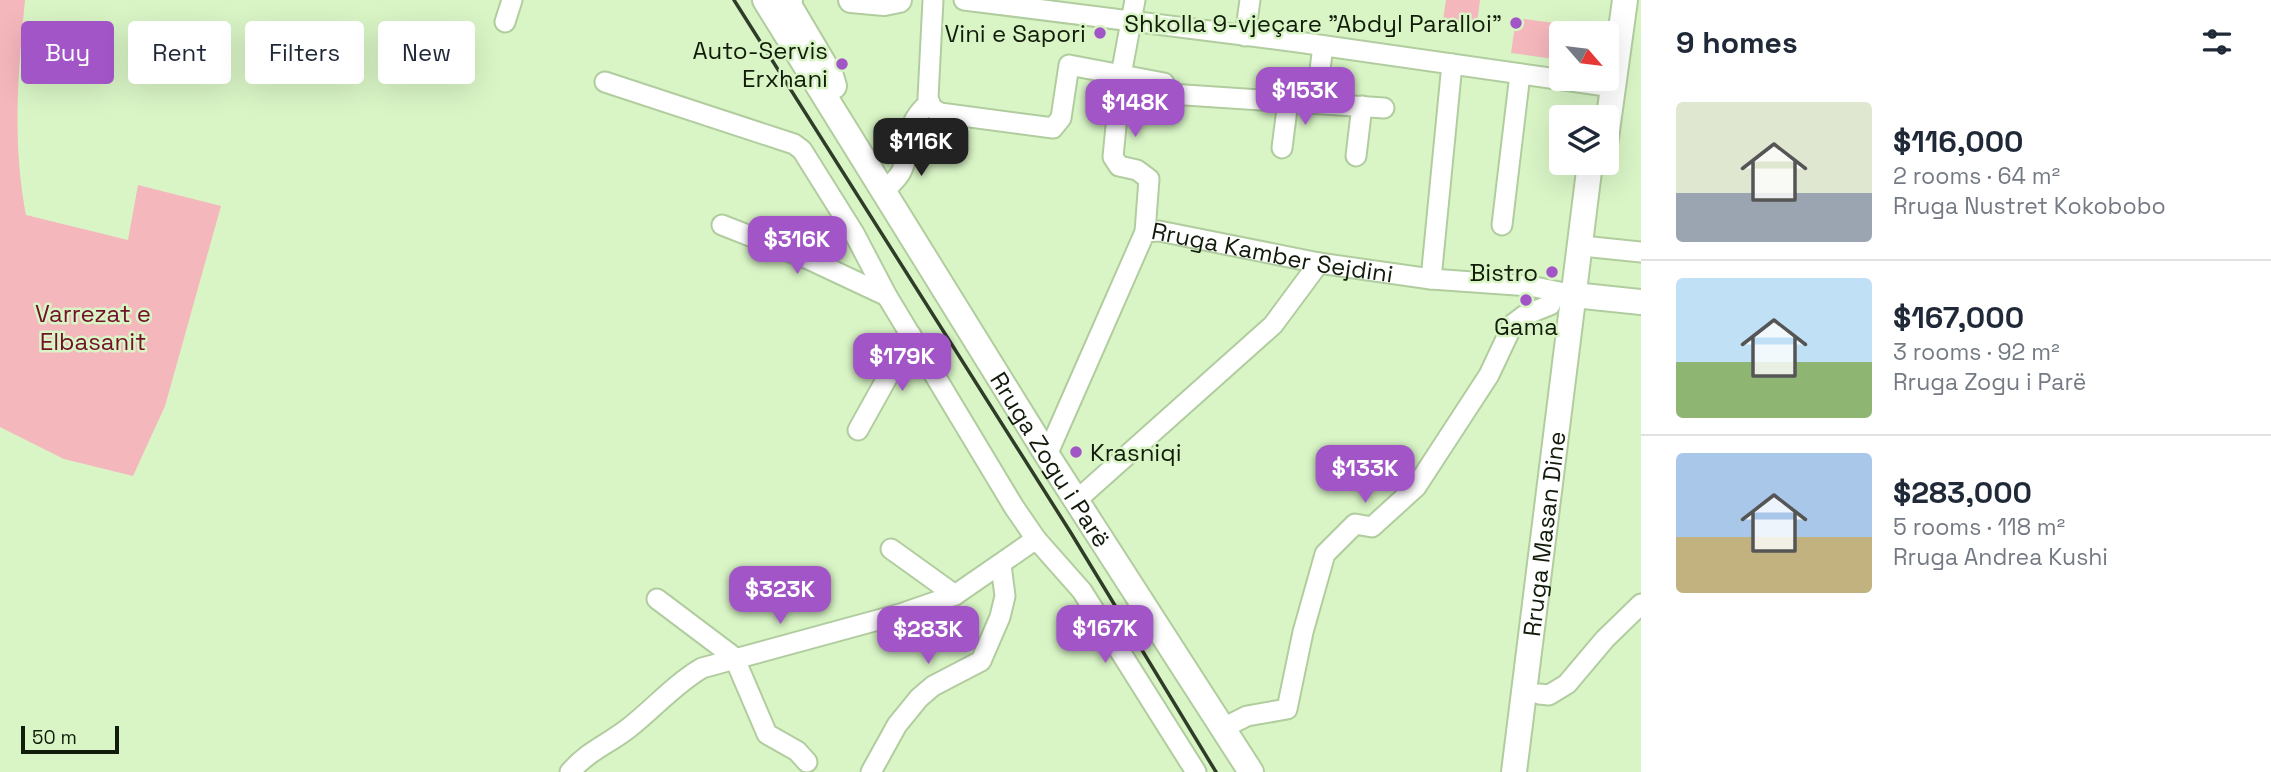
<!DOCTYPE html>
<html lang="en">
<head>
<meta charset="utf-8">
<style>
  :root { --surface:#fff; --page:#f2f2f3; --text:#1f2937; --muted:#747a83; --line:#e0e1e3; --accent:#a155c7 }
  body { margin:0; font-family:"Space Grotesk",sans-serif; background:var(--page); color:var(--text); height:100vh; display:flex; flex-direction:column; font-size:26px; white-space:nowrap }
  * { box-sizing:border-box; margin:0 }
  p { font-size:23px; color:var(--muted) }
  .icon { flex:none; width:38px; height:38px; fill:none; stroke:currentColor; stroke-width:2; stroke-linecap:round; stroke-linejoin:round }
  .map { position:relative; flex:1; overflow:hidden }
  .details { display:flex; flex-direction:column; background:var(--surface); width:630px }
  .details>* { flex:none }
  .top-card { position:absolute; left:21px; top:21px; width:665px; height:63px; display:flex; gap:14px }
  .needle { width:46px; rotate:118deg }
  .fabs { position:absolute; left:1549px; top:21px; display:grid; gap:14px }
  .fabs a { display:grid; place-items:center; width:70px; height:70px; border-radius:7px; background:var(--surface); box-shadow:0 7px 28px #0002; font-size:35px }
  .scale { position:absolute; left:21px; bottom:18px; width:98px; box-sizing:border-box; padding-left:7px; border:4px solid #121c0b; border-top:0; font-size:19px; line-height:24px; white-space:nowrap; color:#121c0b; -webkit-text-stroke:5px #d9f5c6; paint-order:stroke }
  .price { position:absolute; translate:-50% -60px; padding:0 16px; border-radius:14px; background:var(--accent); color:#fff; font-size:23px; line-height:46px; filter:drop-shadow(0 2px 4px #0008) }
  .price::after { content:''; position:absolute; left:50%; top:42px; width:21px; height:16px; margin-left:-10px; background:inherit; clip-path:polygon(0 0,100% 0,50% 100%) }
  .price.on { background:#222; color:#fff }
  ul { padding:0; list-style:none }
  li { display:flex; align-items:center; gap:21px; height:175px; padding:0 35px }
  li+li { border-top:2px solid var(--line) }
  li span { display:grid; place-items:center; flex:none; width:196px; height:140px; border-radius:7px; color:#555 }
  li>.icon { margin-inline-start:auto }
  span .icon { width:84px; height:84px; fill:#fffc; stroke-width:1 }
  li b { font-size:30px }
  h2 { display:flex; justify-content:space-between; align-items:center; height:84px; padding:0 35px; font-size:30px }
  .chip { padding:0 24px; border-radius:7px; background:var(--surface); box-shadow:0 7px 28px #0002; font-size:24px; line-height:63px }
  .chip.on { background:var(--accent); color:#fff }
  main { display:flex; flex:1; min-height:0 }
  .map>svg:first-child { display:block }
</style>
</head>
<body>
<main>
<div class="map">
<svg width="1641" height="772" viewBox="0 0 1641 772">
  <rect width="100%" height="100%" fill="#d9f5c6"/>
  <g fill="#f4b7bc">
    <path d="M0 0H25C18 72 12 144 26 215L128 240 138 185 221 206 165 406 133 476 64 459 0 427Z"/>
    <path d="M1446 0H1480L1477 24 1443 20Z"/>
    <path d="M1516 18 1577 26 1576 33H1561V60L1511 53Z"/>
  </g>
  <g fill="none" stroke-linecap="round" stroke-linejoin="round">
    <defs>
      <g id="minor">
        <path d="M933 0 928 98 932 108 940 113 1053 128 1061 118 1069 65 1164 83 1170 94 1384 108"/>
        <path d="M964 0 1298 42 1613 87"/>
        <path d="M1135 0 1121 75 1113 157 1119 166 1137 170 1149 179 1145 232"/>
        <path d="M505 22 512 0"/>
        <path d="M1245 36 1250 0"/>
        <path d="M605 82 794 144 802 150 854 233 887 296 1014 507 1036 539 1082 591 1196 772"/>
        <path d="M1316 101 1323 46"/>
        <path d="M1282 148 1288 101"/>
        <path d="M1356 156 1362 106"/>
        <path d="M883 192C889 186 899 178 902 170 914 143 901 127 929 103"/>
        <path d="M722 225 806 258 887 296"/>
        <path d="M1502 225 1520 74"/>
        <path d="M1592 247 1641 252"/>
        <path d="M1431 279 1452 64"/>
        <path d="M858 430 911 335"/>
        <path id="s1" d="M1047 455 1145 232 1159 231 1319 263 1431 279 1530 286 1574 295"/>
        <path d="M1078 499 1273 325 1319 263"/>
        <path d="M891 549 955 595"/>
        <path d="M657 599 734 657 767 734 797 751 807 762"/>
        <path d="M1539 694 1549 695 1567 684 1605 639 1641 604"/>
        <path d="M1223 728 1247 716 1287 709 1303 632 1325 554 1355 524 1372 527 1416 487 1489 375 1513 324 1525 315 1550 305 1555 293"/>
        <path d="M570 772C589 750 609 744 630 727 655 707 675 684 702 668L900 614 955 595 1036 539"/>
        <path d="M871 772 897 725 919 698 933 686 981 661 1000 617 1005 596 1001 565"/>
      </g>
      <g id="major">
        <path id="s2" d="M765 0 1047 455 1251 772"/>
        <path d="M790 0 789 5 831 76 834 86"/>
        <path d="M851 0 884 3 899 0"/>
        <path d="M1606 138 1625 0"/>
        <path d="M1574 295 1641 302"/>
        <path id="s3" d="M1514 772 1590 163"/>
      </g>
    </defs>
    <use href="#minor" stroke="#b1cd9f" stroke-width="23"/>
    <use href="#major" stroke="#b1cd9f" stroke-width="28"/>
    <use href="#minor" stroke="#fff" stroke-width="19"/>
    <use href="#major" stroke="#fff" stroke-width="24"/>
    <path stroke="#2f3c27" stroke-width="3.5" d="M734 0 1071 533 1216 772"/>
  </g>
  <g fill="#a155c7" stroke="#d9f5c6" stroke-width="2.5">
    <circle cx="1516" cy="23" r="7"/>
    <circle cx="1100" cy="33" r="7"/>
    <circle cx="842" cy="64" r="7"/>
    <circle cx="1552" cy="272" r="7"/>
    <circle cx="1526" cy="300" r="7"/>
    <circle cx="1076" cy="452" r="7"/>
  </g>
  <g text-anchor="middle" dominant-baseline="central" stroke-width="5" stroke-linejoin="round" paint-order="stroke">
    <g font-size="24" fill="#121c0b" stroke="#d9f5c6" text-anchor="end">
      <text x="1502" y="23">Shkolla 9-vjeçare "Abdyl Paralloi"</text>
      <text x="1086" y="33">Vini e Sapori</text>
      <text x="828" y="50">Auto-Servis<tspan x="828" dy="28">Erxhani</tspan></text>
      <text x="1538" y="272">Bistro</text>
      <text x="1526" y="326" text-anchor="middle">Gama</text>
      <text x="1090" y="452" text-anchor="start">Krasniqi</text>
    </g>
    <g font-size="24" fill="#121c0b" stroke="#d9f5c6">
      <text stroke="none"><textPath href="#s1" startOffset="373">Rruga Kamber Sejdini</textPath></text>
      <text stroke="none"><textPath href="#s2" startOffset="541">Rruga Zogu i Parë</textPath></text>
      <text stroke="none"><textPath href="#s3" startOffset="240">Rruga Masan Dine</textPath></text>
    </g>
    <g font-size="24" fill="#74112a" stroke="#d9f5c6">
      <text x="93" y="313">Varrezat e<tspan x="93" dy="28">Elbasanit</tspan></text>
    </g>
  </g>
</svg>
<div class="fabs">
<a><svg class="needle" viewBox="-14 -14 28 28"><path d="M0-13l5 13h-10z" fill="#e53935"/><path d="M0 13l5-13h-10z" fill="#747a83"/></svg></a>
<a><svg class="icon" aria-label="layers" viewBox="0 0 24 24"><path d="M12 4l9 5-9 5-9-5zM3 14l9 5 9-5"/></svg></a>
</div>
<div class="scale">50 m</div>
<b class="price" style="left:1305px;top:127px">$153K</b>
<b class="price" style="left:1135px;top:139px">$148K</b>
<b class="price on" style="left:921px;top:178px">$116K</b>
<b class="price" style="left:797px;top:276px">$316K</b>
<b class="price" style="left:902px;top:393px">$179K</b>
<b class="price" style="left:1365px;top:505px">$133K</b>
<b class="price" style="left:780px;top:626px">$323K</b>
<b class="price" style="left:1105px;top:665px">$167K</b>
<b class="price" style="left:928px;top:666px">$283K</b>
<div class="top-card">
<a class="chip on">Buy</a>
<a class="chip">Rent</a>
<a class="chip">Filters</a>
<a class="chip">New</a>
</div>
</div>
<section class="details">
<h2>9 homes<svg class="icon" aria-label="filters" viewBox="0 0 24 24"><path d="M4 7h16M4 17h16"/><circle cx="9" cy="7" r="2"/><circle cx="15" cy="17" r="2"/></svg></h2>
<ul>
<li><span style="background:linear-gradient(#dfe7d0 65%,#9aa5b1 0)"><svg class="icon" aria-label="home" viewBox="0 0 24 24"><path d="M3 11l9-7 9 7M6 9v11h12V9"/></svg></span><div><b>$116,000</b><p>2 rooms · 64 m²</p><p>Rruga Nustret Kokobobo</p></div></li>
<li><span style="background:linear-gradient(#bfe0f5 60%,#8fb573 0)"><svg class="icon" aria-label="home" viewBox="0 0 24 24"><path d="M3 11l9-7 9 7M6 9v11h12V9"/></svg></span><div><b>$167,000</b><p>3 rooms · 92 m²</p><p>Rruga Zogu i Parë</p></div></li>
<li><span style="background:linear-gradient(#a9c7e8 60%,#c2b280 0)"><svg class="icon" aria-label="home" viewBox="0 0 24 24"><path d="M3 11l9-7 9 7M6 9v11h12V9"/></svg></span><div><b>$283,000</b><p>5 rooms · 118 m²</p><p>Rruga Andrea Kushi</p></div></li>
</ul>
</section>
</main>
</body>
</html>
